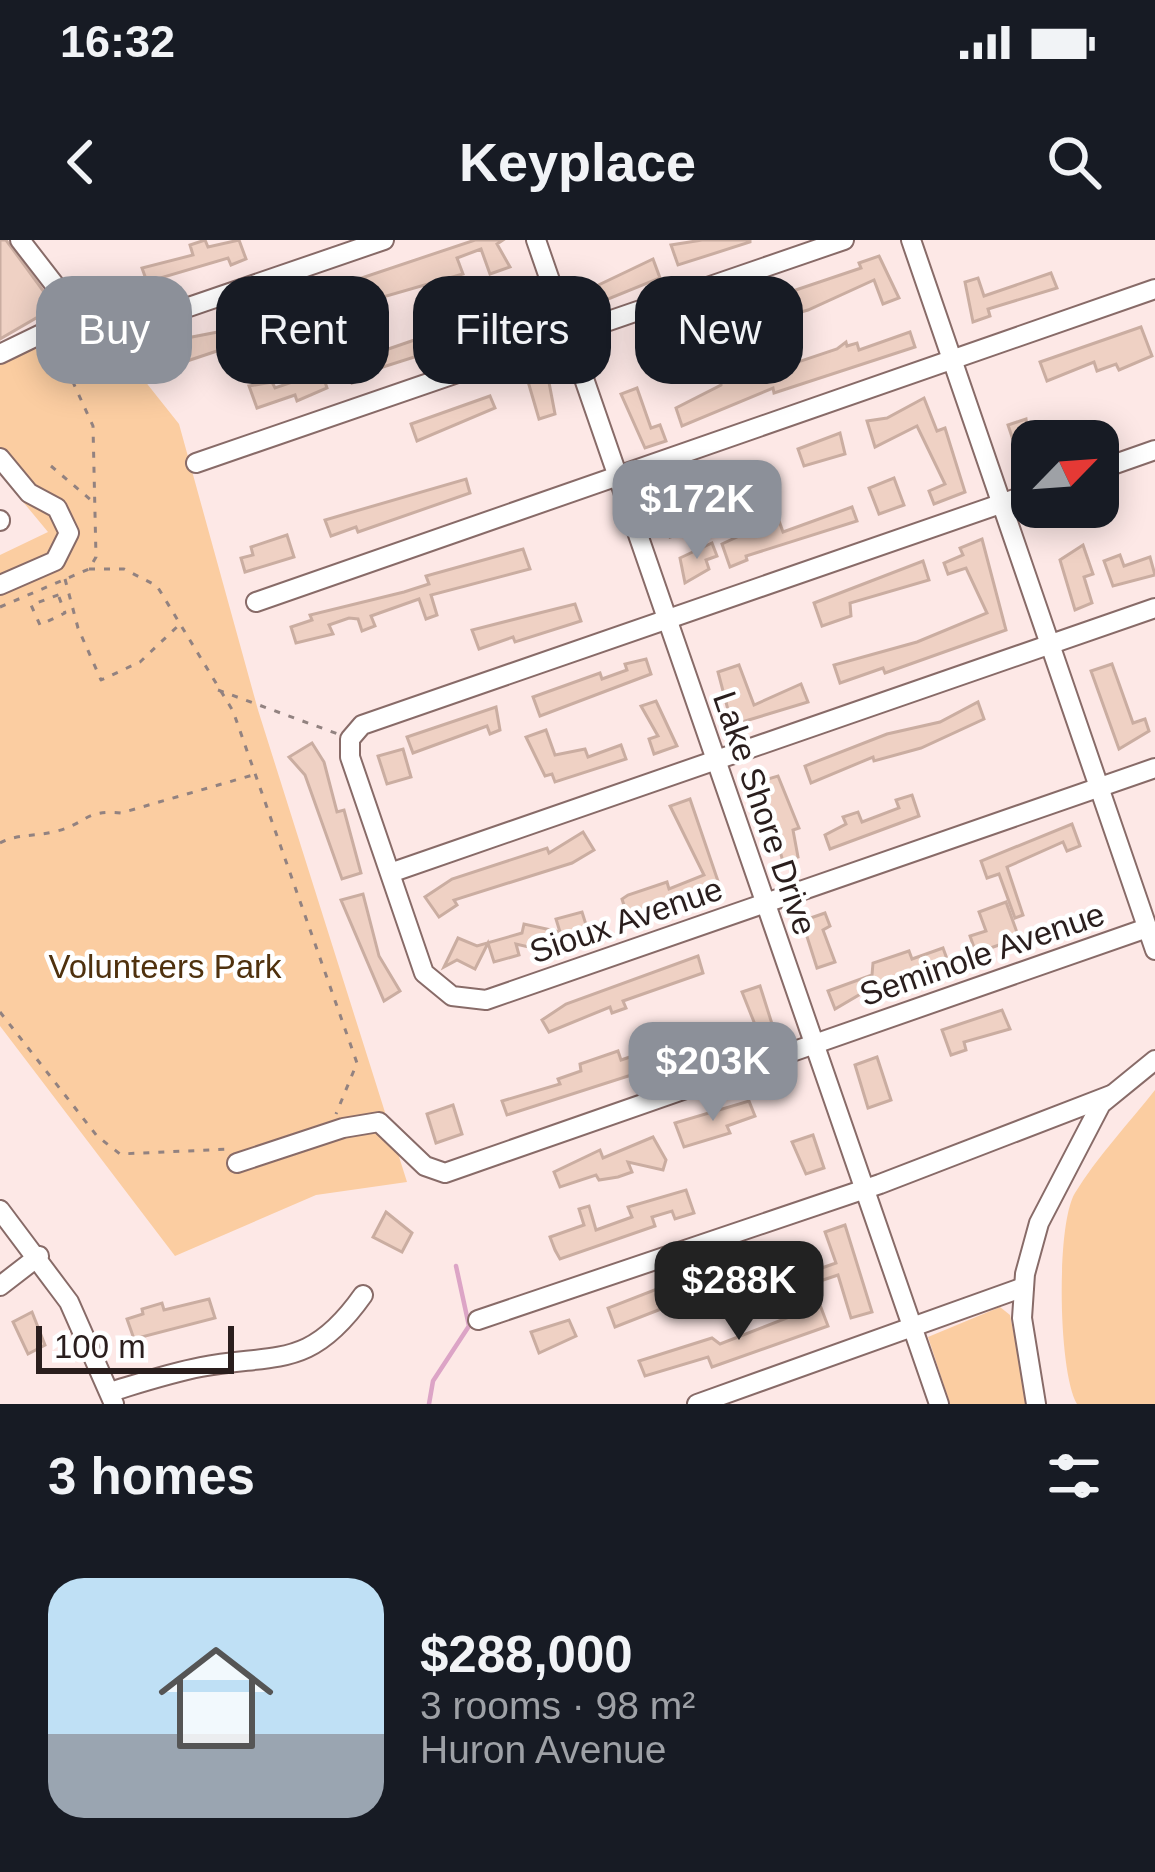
<!DOCTYPE html>
<html lang="en">
<head>
<meta charset="utf-8">
<style>
  :root { --surface:#171b24; --page:#20242c; --text:#f1f3f6; --muted:#9ea1a6; --accent:#8c9099 }
  body { margin:0; font-family:Helvetica,sans-serif; background:var(--page); color:var(--text); height:100vh; display:flex; flex-direction:column; font-size:45px; white-space:nowrap }
  * { box-sizing:border-box; margin:0 }
  p { font-size:39px; color:var(--muted) }
  .icon { flex:none; width:66px; height:66px; fill:none; stroke:currentColor; stroke-width:2; stroke-linecap:round; stroke-linejoin:round }
  .map { position:relative; height:1164px; overflow:hidden }
  .panel { display:flex; flex-direction:column; background:var(--surface); flex:1 }
  .panel>* { flex:none }
  .banner { position:absolute; left:36px; top:36px; width:1083px; height:108px; display:flex; gap:24px }
  .needle { width:78px; rotate:65deg }
  .buttons { position:absolute; left:1011px; top:180px; display:grid; gap:24px }
  .buttons a { display:grid; place-items:center; width:108px; height:108px; border-radius:24px; background:var(--surface); box-shadow:0 6px 30px #0003; font-size:60px }
  .scale { position:absolute; left:36px; bottom:30px; width:198px; box-sizing:border-box; padding-left:12px; border:6px solid #2a1e1d; border-top:0; font-size:33px; line-height:42px; white-space:nowrap; color:#2a1e1d; -webkit-text-stroke:9px #fff; paint-order:stroke }
  .price { position:absolute; translate:-50% -102px; padding:0 27px; border-radius:24px; background:var(--accent); color:#fff; font-size:39px; line-height:78px; filter:drop-shadow(0 3px 6px #0008) }
  .price::after { content:''; position:absolute; left:50%; top:72px; width:36px; height:27px; margin-left:-18px; background:inherit; clip-path:polygon(0 0,100% 0,50% 100%) }
  .price.selected { background:#222; color:#fff }
  ul { padding:0; list-style:none }
  li { display:flex; align-items:center; gap:36px; height:300px; padding:0 48px }
  li span { display:grid; place-items:center; flex:none; width:336px; height:240px; border-radius:36px; color:#555 }
  li>.icon { margin-inline-start:auto }
  span .icon { width:144px; height:144px; fill:#fffc; stroke-width:1 }
  li b { font-size:51px }
  h2 { display:flex; justify-content:space-between; align-items:center; height:144px; padding:0 48px; font-size:51px }
  .chip { padding:0 42px; border-radius:36px; background:var(--surface); box-shadow:0 6px 30px #0003; font-size:42px; line-height:108px }
  .chip.selected { background:var(--accent); color:#fff }
  .status { display:flex; justify-content:space-between; align-items:center; height:84px; padding:0 60px; background:var(--surface); direction:ltr }
  .status svg { height:33px; fill:currentColor }
  header { display:flex; justify-content:space-between; align-items:center; height:156px; padding:0 48px; background:var(--surface); font-size:54px; font-weight:600 }
  .map>svg:first-child { display:block }
</style>
</head>
<body>
<div class="status"><b>16:32</b><svg viewBox="0 0 49 12"><path d="M0 12V9h3v3zM5 12V6h3v6zM10 12V3h3v9zM15 12V0h3v12zM26 1h20v11H26zM47 4h2v5h-2z"/></svg></div>
<header><svg class="icon" aria-label="back" viewBox="0 0 24 24"><path d="M15 5l-7 7 7 7"/></svg>Keyplace<svg class="icon" aria-label="search" viewBox="0 0 24 24"><circle cx="10" cy="10" r="6"/><path d="M15 15l6 6"/></svg></header>
<div class="map">
<svg width="1155" height="1164" viewBox="0 0 1155 1164">
  <rect width="100%" height="100%" fill="#fde8e6"/>
  <g fill="#fbcda1">
    <path d="M98 82 179 184 258 470 407 942 316 955 175 1016 0 786V315L48 292 0 234V123Z"/>
    <path d="M1155 850V1164H1077C1058 1132 1056 984 1075 953 1097 917 1129 883 1155 850Z"/>
    <path d="M1000 1067 1010 1075 1028 1164H950L928 1097Z"/>
  </g>
  <g fill="none" stroke-linecap="round" stroke-linejoin="round">
    <path stroke="#dca4c6" stroke-width="4.5" d="M429 1164 433 1141 469 1086 456 1026"/>
  </g>
  <g fill="#efd1c4" stroke="#caada1" stroke-width="3">
    <path d="M0 0H6L55 67 0 99Z"/>
    <path d="M205 0 208 7 239 0 246 19 231 25 228 18 147 42 142 28 193 15 190 5Z"/>
    <path d="M475 0H503L497 4 510 27 490 34 481 9 457 18 463 34 338 70 335 62 275 87 269 69Z"/>
    <path d="M702 0H750V2L678 25 671 5Z"/>
    <path d="M879 16 899 58 883 64 874 40 808 70 713 97 707 80 861 28 859 23Z"/>
    <path d="M653 19 660 38 591 66 586 51Z"/>
    <path d="M1051 33 1057 48 988 69 990 76 973 82 965 42 978 38 984 56Z"/>
    <path d="M529 61 535 76 485 90 435 115 433 111 364 133 366 138 352 143 349 134 325 142 327 148 297 161 295 155 257 168 249 146 272 142 275 148 345 124 343 118 366 110 368 116 429 95 427 88 455 77 458 85Z"/>
    <path d="M249 86 258 109 244 114 241 103 157 131 154 123 146 126 141 112 150 108 152 114 192 97Z"/>
    <path d="M1141 87 1152 116 1119 130 1116 124 1097 131 1094 122 1047 141 1040 122Z"/>
    <path d="M910 92 915 107 774 153 773 148 682 186 676 168 721 145 722 123 741 116 750 138 837 109 846 102 847 106 857 103 859 110Z"/>
    <path d="M547 132 555 174 539 179 527 138Z"/>
    <path d="M637 148 651 188 660 185 666 201 645 208 621 154Z"/>
    <path d="M490 156 495 168 417 201 411 184Z"/>
    <path d="M924 158 937 191 945 188 965 252 934 264 929 251 945 244 917 186 875 207 867 181 887 178Z"/>
    <path d="M1026 179 1032 223 1022 227 1008 185Z"/>
    <path d="M840 193 845 214 804 226 798 209Z"/>
    <path d="M737 228 746 253 709 258 703 241Z"/>
    <path d="M894 238 904 265 879 274 869 248Z"/>
    <path d="M466 239 470 253 358 292 356 287 331 296 325 280Z"/>
    <path d="M669 248 679 276 685 274 691 290 670 297 654 253Z"/>
    <path d="M773 264 783 292 852 267 857 281 746 316 747 320 730 327 722 304 765 284 759 268Z"/>
    <path d="M287 295 294 317 245 332 241 318 253 315 251 307Z"/>
    <path d="M982 299 1006 390 885 433 883 428 840 443 834 425 917 402 987 373 966 328 948 334 944 323 963 315 960 308Z"/>
    <path d="M712 303 717 316 706 320 709 329 685 343 680 318Z"/>
    <path d="M1083 305 1093 334 1084 337 1092 363 1075 370 1060 320Z"/>
    <path d="M523 309 530 329 431 355 437 375 426 379 419 359 371 376 375 386 362 391 358 379 349 378 329 385 333 394 296 403 291 387 312 380 310 375 404 352 429 344 426 336Z"/>
    <path d="M1120 315 1124 326 1150 317 1155 335 1113 346 1104 321Z"/>
    <path d="M923 321 929 340 850 363 851 376 822 386 814 363Z"/>
    <path d="M575 364 581 381 515 402 513 397 479 409 472 390Z"/>
    <path d="M646 419 651 434 540 476 533 457 600 433 602 439 627 430 625 424Z"/>
    <path d="M1112 424 1133 483 1145 479 1149 491 1119 509 1091 431Z"/>
    <path d="M739 425 754 465 801 444 808 462 732 485 718 432Z"/>
    <path d="M656 461 677 506 654 514 649 499 658 496 641 466Z"/>
    <path d="M978 462 984 479 921 508 874 521 873 517 811 543 805 526 887 494 940 482Z"/>
    <path d="M496 467 500 490 490 494 487 486 413 513 407 497Z"/>
    <path d="M546 490 555 515 585 509 588 517 621 505 626 519 555 542 552 534 545 536 526 497Z"/>
    <path d="M312 503 324 522 337 572 344 570 361 633 342 639 305 535 289 517Z"/>
    <path d="M403 509 411 537 387 544 378 516Z"/>
    <path d="M778 536 799 588 793 590 798 617 783 622 761 541Z"/>
    <path d="M912 555 919 576 830 609 825 595 846 584 843 577 858 572 862 582 899 568 896 560Z"/>
    <path d="M690 559 720 647 628 678 622 659 628 655 667 642 669 649 704 635 670 566Z"/>
    <path d="M1072 584 1080 606 1067 611 1063 602 1007 627 1023 675 1015 678 999 634 987 638 981 621Z"/>
    <path d="M583 592 594 610 572 623 454 660 457 665 439 677 425 657 452 639 547 608 549 613Z"/>
    <path d="M363 654 379 716 400 751 384 761 341 660Z"/>
    <path d="M1006 662 1019 698 976 713 970 696 986 691 979 672Z"/>
    <path d="M582 672 588 691 548 703 546 711 516 704 519 715 494 722 488 703 475 729 457 720 444 727 458 698 477 706 522 693 524 684 560 692 556 679Z"/>
    <path d="M825 673 830 686 823 690 835 722 817 728 802 681Z"/>
    <path d="M943 708 950 727 934 733 932 726 878 750 876 745 835 769 828 751 872 735 873 723 909 711 912 719Z"/>
    <path d="M698 716 703 733 623 761 626 768 612 773 610 767 549 792 542 780 566 764Z"/>
    <path d="M760 746 773 787 758 792 742 752Z"/>
    <path d="M1002 770 1010 789 964 802 966 810 951 815 942 790Z"/>
    <path d="M618 811 621 820 642 813 647 830 507 875 502 861 560 844 558 839 581 831 580 824Z"/>
    <path d="M877 817 891 860 868 868 855 825Z"/>
    <path d="M749 861 755 876 727 886 730 893 684 907 675 883Z"/>
    <path d="M453 865 462 894 436 903 427 874Z"/>
    <path d="M813 895 824 928 806 934 792 902Z"/>
    <path d="M653 897 666 920 663 930 628 922 632 932 618 937 599 940 596 935 560 947 554 932 600 910 603 918Z"/>
    <path d="M686 950 694 973 675 979 672 971 652 977 655 986 560 1019 555 1010 550 997 584 985 579 969 589 966 596 990 632 977 628 967Z"/>
    <path d="M386 972 412 993 402 1012 373 997Z"/>
    <path d="M845 985 872 1072 851 1078 838 1035 820 1041 816 1030 836 1023 825 992Z"/>
    <path d="M789 1006 795 1021 786 1024 789 1032 756 1043 754 1037 709 1056 707 1051 615 1087 608 1068 693 1035 695 1042 725 1032 723 1025 746 1015Z"/>
    <path d="M209 1059 215 1078 134 1099 127 1079 143 1074 142 1069 162 1063 164 1070Z"/>
    <path d="M820 1065 828 1086 712 1127 708 1117 645 1136 639 1121 712 1098 720 1104Z"/>
    <path d="M32 1072 45 1105 28 1114 13 1082Z"/>
    <path d="M569 1080 576 1096 539 1113 531 1092Z"/>
  </g>
  <g fill="none" stroke-linecap="round" stroke-linejoin="round">
    <defs>
      <g id="minor">
        <path d="M536 0 939 1164"/>
        <path d="M911 0 1155 710"/>
        <path d="M113 93 384 0"/>
        <path d="M0 114 68 81 75 71 20 0"/>
        <path d="M0 218 29 253 57 268 69 293 55 321 0 345"/>
        <path d="M196 223 844 0"/>
        <path d="M1098 230 1155 210"/>
        <path d="M1032 253 362 485 350 499V517L424 733 452 756 486 760 1155 528"/>
        <path d="M0 280V281"/>
        <path d="M256 362 1155 49"/>
        <path d="M393 632 1155 368"/>
        <path d="M237 923 343 888 379 882 425 926 445 933 1147 688"/>
        <path d="M0 970 69 1062 114 1164"/>
        <path d="M0 1046 39 1016"/>
        <path d="M478 1080 880 944 1111 855"/>
        <path d="M110 1152C140 1143 170 1133 201 1127 277 1113 310 1130 363 1055"/>
        <path d="M697 1164 1024 1047"/>
        <path d="M1036 1164 1022 1078 1025 1034 1039 983 1101 864 1155 820"/>
      </g>
    </defs>
    <use href="#minor" stroke="#886b68" stroke-width="22"/>
    <g stroke="#928280" stroke-width="3" stroke-dasharray="6 9" stroke-linecap="butt">
      <path d="M51 226 92 261"/>
      <path d="M89 329H124L157 346 233 471 357 823 336 874"/>
      <path d="M65 339 78 388 101 440 140 422 180 384"/>
      <path d="M59 357 65 373 40 385 31 365 66 352"/>
      <path d="M0 367 89 329 96 317 93 186 67 129 81 111 102 100"/>
      <path d="M218 450 338 494"/>
      <path d="M0 603C19 593 37 597 57 591 86 584 85 569 121 573L253 535"/>
      <path d="M0 772 97 896 120 914 231 909"/>
    </g>
    <use href="#minor" stroke="#fff" stroke-width="18"/>
  </g>
  <g text-anchor="middle" dominant-baseline="central" stroke-width="9" stroke-linejoin="round" paint-order="stroke">
    <g font-size="33" fill="#2a1e1d" stroke="#fff">
      <text transform="translate(765 573) rotate(71)">Lake Shore Drive</text>
      <text transform="translate(626 680) rotate(-19)">Sioux Avenue</text>
      <text transform="translate(982 714) rotate(-19)">Seminole Avenue</text>
    </g>
    <g font-size="33" fill="#4f310e" stroke="#fff">
      <text x="165" y="726">Volunteers Park</text>
    </g>
  </g>
</svg>
<div class="buttons">
<a><svg class="needle" viewBox="-14 -14 28 28"><path d="M0-13l5 13h-10z" fill="#e53935"/><path d="M0 13l5-13h-10z" fill="#9ea1a6"/></svg></a>
</div>
<div class="scale">100 m</div>
<b class="price" style="left:697px;top:322px">$172K</b>
<b class="price" style="left:713px;top:884px">$203K</b>
<b class="price selected" style="left:739px;top:1103px">$288K</b>
<div class="banner">
<a class="chip selected">Buy</a>
<a class="chip">Rent</a>
<a class="chip">Filters</a>
<a class="chip">New</a>
</div>
</div>
<section class="panel">
<h2>3 homes<svg class="icon" aria-label="filters" viewBox="0 0 24 24"><path d="M4 7h16M4 17h16"/><circle cx="9" cy="7" r="2"/><circle cx="15" cy="17" r="2"/></svg></h2>
<ul>
<li><span style="background:linear-gradient(#bfe0f5 65%,#9aa5b1 0)"><svg class="icon" aria-label="home" viewBox="0 0 24 24"><path d="M3 11l9-7 9 7M6 9v11h12V9"/></svg></span><div><b>$288,000</b><p>3 rooms · 98 m²</p><p>Huron Avenue</p></div></li>
</ul>
</section>
</body>
</html>
